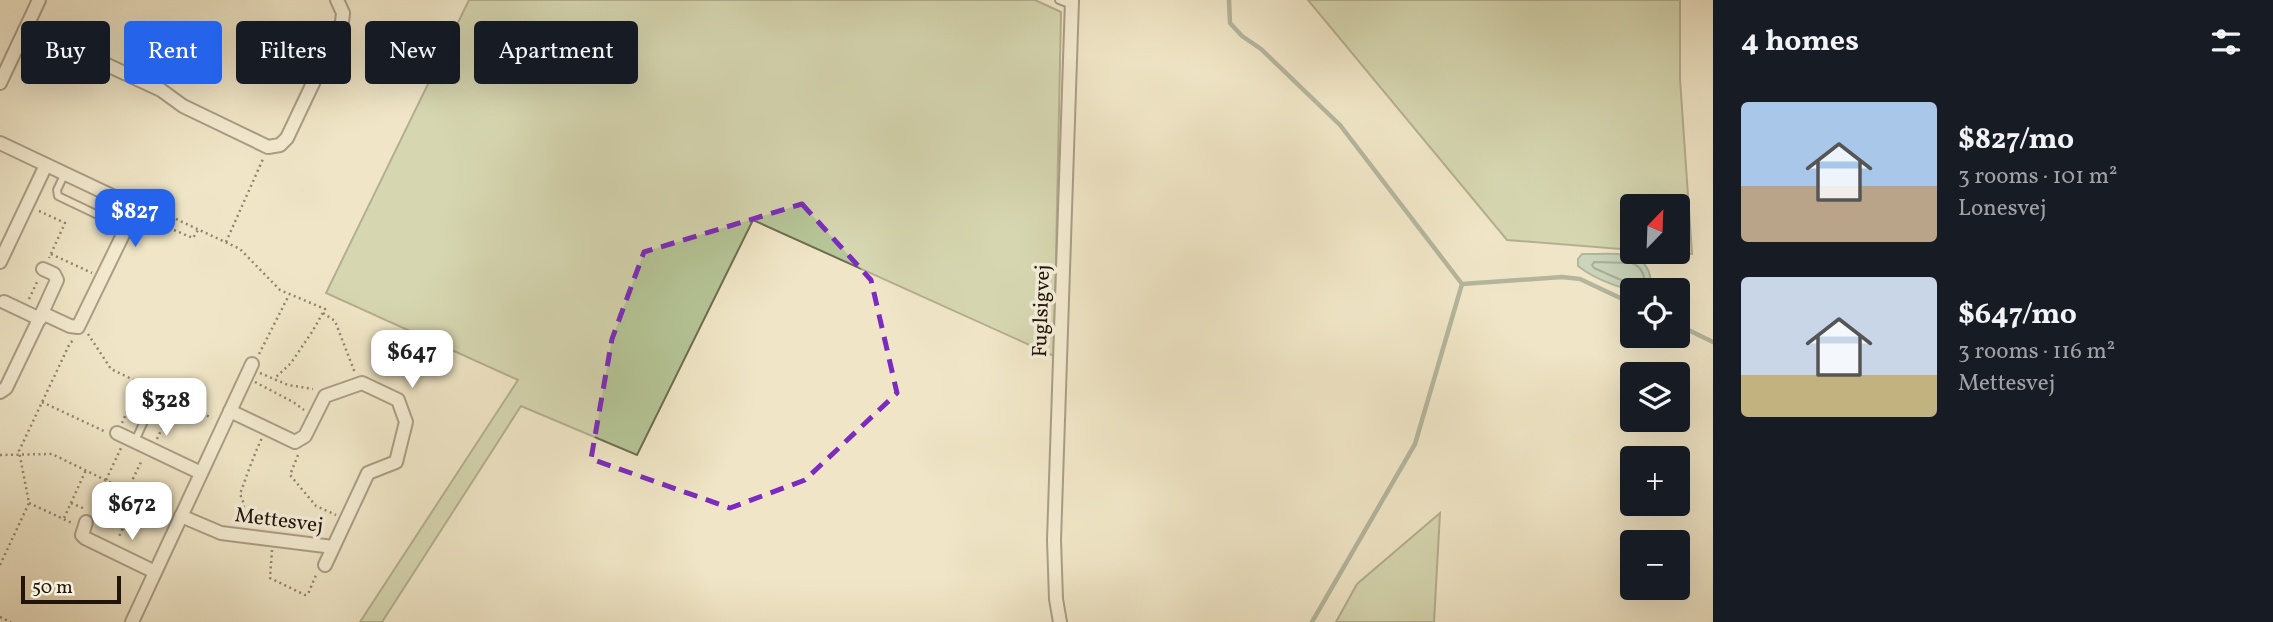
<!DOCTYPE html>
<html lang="en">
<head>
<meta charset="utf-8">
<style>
  :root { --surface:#171b24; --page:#20242c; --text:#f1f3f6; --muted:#9ea1a6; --accent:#2563eb }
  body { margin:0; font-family:Vollkorn,serif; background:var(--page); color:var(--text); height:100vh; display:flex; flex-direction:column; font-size:26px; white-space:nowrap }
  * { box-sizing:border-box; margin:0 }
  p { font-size:23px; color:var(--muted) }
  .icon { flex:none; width:38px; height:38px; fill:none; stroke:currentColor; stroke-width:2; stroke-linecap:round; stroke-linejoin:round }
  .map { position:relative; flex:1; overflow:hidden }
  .drawer { display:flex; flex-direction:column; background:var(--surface); width:560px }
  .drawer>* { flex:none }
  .hud { position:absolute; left:21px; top:21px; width:665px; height:63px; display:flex; gap:14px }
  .needle { width:46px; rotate:23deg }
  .buttons { position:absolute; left:1620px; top:194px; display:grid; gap:14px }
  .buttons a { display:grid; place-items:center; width:70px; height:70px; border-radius:7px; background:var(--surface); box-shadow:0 7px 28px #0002; font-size:35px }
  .scale { position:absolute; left:21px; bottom:18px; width:100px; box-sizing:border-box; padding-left:7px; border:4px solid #221409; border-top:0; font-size:19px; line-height:24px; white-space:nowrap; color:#221409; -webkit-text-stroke:5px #f5efdb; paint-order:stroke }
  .price { position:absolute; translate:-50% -60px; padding:0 16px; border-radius:14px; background:#fff; color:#222; font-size:23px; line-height:46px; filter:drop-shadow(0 2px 4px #0008) }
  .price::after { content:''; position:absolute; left:50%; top:42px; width:21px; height:16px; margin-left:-10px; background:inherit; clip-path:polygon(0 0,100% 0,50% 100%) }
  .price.selected { background:var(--accent); color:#fff }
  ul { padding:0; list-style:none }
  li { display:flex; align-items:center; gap:21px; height:175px; padding:0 28px }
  li span { display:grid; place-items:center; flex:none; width:196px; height:140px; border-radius:7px; color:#555 }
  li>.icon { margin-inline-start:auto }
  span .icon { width:84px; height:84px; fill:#fffc; stroke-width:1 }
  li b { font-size:30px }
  h2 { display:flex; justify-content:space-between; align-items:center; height:84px; padding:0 28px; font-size:30px }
  .tag { padding:0 24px; border-radius:7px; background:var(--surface); box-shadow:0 7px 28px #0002; font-size:24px; line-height:63px }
  .tag.selected { background:var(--accent); color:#fff }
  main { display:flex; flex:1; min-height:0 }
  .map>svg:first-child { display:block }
</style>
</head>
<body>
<main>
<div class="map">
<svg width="1713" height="622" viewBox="0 0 1713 622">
  <rect width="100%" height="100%" fill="#f0e6c7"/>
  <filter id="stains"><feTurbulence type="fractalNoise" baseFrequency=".00286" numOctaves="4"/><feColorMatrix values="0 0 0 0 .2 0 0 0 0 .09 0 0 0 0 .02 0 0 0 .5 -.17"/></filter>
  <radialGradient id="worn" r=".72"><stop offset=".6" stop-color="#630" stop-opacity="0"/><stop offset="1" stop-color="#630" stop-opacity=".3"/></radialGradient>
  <g fill="#b6c698" stroke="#6c6d50" stroke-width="2">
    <path d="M469 0H1035L1061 12 1054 356 753 220 637 455 521 406 382 622H360L518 380 326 293Z"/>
    <path d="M1308 0H1680V79L1692 254 1661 252H1678V206H1633V250L1507 240Z"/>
    <path d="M1440 513 1434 622H1336L1357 584Z"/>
  </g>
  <path fill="#9bc0ae" stroke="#6b7b6c" stroke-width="2" d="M1582 254C1612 255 1652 246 1651 287 1636 298 1593 278 1578 266V259Z"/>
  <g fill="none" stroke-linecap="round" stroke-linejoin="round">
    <path stroke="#5e6a5c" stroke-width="2" d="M1594 262 1632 263C1642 267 1646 277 1644 287L1639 288 1594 268 1592 265Z"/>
    <g stroke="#6b7b6c" stroke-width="4.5">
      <path d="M1229 0 1230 23 1242 36 1261 49 1340 125 1462 284 1415 444 1312 622"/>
      <path d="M1462 284 1562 277 1580 279 1633 304"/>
      <path d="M1678 325 1713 342"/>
    </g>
    <defs>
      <g id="lane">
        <path d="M1059 0 1072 5"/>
        <path d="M65 173 57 190 58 196 125 228"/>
        <path d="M135 441 152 404"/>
      </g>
      <g id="street">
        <path d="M25 30 76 56 105 64 161 90 183 106 268 147 280 145 287 138 342 22 343 13 337 0"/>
        <path d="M0 83 39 0"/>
        <path d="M0 143 127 203 132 207 133 214 78 327 70 326 42 313 57 280 54 274 43 269"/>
        <path d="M0 262 46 165"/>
        <path d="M4 302 40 319"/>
        <path d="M0 392 6 388 42 313"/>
        <path d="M230 411 295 442 305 436 325 396 362 383 398 400 406 422 396 462 368 473 325 565"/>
        <path d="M117 433 201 473"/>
        <path d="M181 516 221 533 333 547"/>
        <path d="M86 522 82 535 85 538 155 572"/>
        <path d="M132 622 252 364"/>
        <path d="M1060 622 1056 599 1054 540 1072 0"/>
      </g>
    </defs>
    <use href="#lane" stroke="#564838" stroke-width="10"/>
    <use href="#street" stroke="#564838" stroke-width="16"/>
    <g stroke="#221409" stroke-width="2.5" stroke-dasharray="2 3.5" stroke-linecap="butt">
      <path d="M146 205 240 249 280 290 325 309 312 332 291 363 274 379"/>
      <path d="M39 211 65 223 49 258"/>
      <path d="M153 225H162L193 238 198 230"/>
      <path d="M226 242 263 159"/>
      <path d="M51 254 92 273"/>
      <path d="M29 299 38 280"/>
      <path d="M323 313 335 321 355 373"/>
      <path d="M88 334 111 369 212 418"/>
      <path d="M259 354 289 295"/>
      <path d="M260 373 288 385 313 389"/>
      <path d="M255 382 293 402 304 410"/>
      <path d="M42 402 106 432"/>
      <path d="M122 423 139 384"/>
      <path d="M157 439 175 401"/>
      <path d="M0 455 52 454 134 494 136 499 118 539"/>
      <path d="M298 455 290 475 316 506 336 515"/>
      <path d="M106 480 121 448"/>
      <path d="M128 489 142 460"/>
      <path d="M29 503 74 524"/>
      <path d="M71 503 85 509"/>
      <path d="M97 515 123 527"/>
      <path d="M64 518 86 470"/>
      <path d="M242 524 244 504 240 494C247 475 253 457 262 438"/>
      <path d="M272 550 270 578 305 595 308 594 316 575"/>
      <path d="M0 565 29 503 19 451 70 343 75 339"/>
      <path d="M0 617 11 622"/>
    </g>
    <use href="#lane" stroke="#f5efdb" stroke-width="6"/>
    <use href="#street" stroke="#f5efdb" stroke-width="12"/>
  </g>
  <path d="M0 0H1713V622H0ZM802 204 871 280 897 393 805 480 730 508 591 459 612 339 644 252Z" fill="#f0e6c7" fill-opacity=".55" fill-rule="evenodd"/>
  <path fill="none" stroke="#7b2cbf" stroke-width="5" stroke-dasharray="14 9" stroke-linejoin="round" d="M802 204 871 280 897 393 805 480 730 508 591 459 612 339 644 252Z"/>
  <g text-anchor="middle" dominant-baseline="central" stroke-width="7" stroke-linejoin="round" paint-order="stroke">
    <g font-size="21" fill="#221409" stroke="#f5efdb">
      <text transform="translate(1042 311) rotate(-88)">Fuglsigvej</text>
      <text transform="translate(279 521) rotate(7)">Mettesvej</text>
    </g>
  </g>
  <rect width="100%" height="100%" filter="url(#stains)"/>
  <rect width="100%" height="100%" fill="url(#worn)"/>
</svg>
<div class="buttons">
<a><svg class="needle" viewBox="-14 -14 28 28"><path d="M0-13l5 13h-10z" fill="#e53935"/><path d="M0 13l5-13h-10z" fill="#9ea1a6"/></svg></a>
<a><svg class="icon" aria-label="locate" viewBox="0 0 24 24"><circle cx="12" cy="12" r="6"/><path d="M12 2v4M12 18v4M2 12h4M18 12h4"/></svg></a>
<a><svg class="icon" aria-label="layers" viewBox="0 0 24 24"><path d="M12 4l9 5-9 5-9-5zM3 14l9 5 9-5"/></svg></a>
<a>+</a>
<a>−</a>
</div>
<div class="scale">50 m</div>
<b class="price selected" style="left:135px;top:249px">$827</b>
<b class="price" style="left:412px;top:390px">$647</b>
<b class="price" style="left:166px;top:438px">$328</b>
<b class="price" style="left:132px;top:542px">$672</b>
<div class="hud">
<a class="tag">Buy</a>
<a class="tag selected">Rent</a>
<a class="tag">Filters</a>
<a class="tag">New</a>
<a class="tag">Apartment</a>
</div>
</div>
<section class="drawer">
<h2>4 homes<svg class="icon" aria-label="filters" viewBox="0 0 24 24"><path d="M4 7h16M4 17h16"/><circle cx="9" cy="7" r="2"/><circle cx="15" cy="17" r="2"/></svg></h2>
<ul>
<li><span style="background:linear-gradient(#a9c7e8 60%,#b9a48a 0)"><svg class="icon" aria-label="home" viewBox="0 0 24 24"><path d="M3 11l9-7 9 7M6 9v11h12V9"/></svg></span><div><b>$827/mo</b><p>3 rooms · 101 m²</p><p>Lonesvej</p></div></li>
<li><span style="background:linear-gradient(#c9d6e8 70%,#c2b280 0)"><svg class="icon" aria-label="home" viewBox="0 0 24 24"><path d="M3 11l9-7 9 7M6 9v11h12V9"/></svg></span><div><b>$647/mo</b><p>3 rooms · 116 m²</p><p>Mettesvej</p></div></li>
</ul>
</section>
</main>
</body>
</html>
